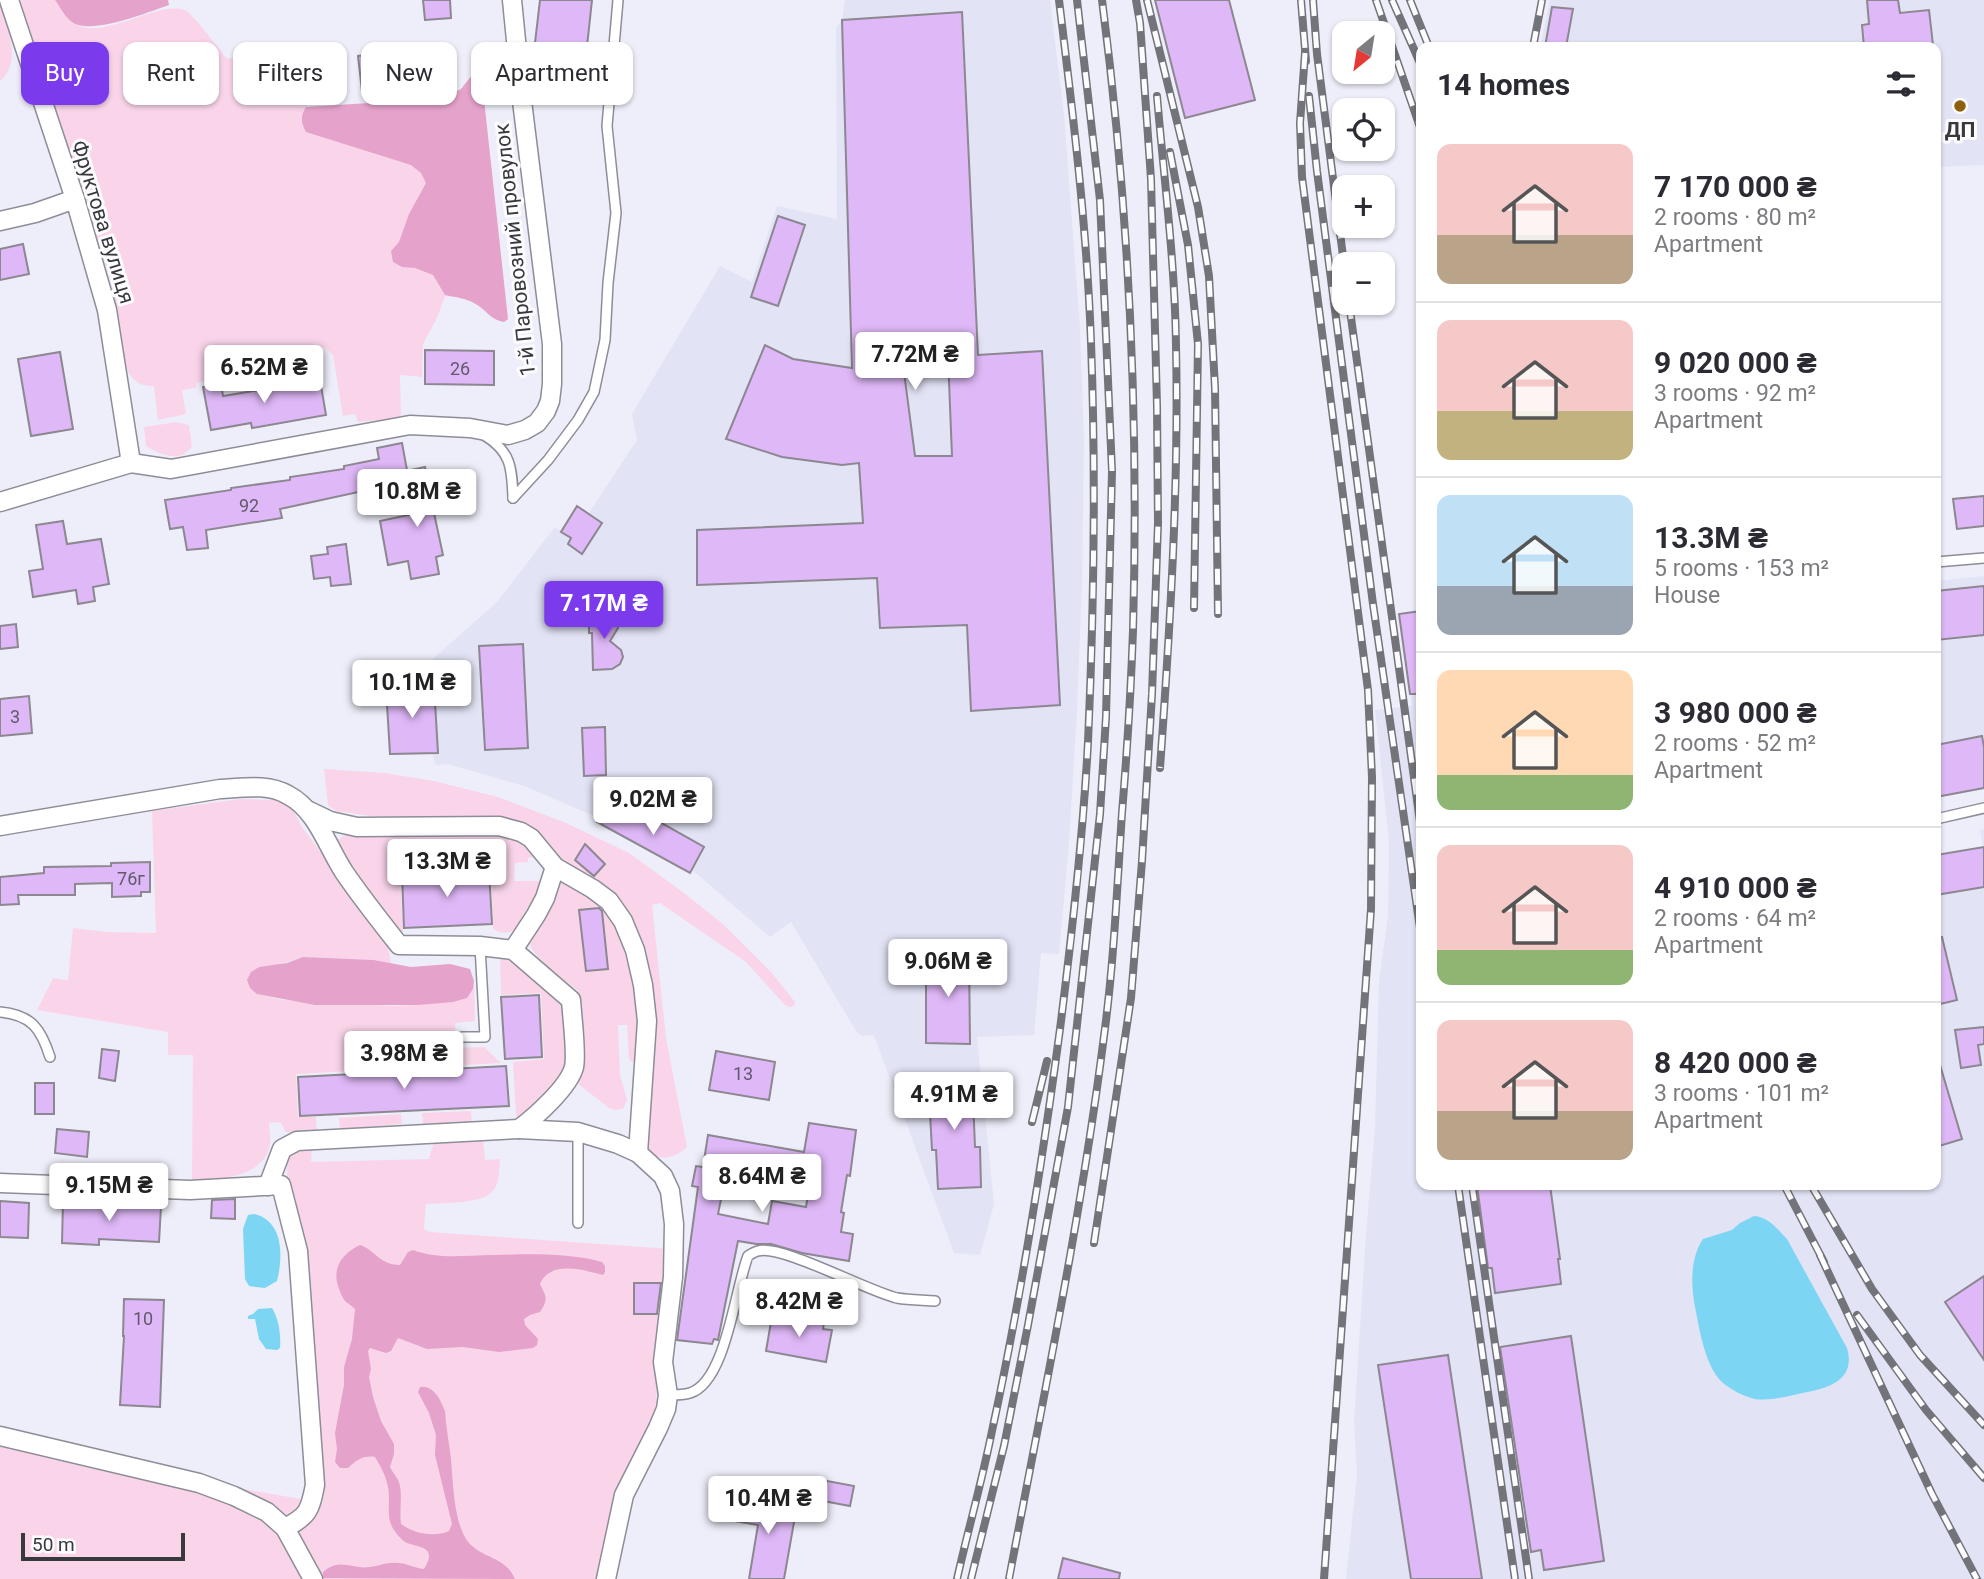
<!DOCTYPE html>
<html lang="en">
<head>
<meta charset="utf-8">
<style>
  :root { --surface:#fff; --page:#f7f7f7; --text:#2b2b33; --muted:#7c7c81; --line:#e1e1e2; --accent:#7c3aed }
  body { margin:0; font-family:Roboto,sans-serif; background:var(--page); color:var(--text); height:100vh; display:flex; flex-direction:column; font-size:26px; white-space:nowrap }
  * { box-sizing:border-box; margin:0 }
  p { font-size:23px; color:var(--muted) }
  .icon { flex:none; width:38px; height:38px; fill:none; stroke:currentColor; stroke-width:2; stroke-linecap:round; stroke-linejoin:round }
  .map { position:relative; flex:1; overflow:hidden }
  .panel { position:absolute; left:1416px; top:42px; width:525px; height:1148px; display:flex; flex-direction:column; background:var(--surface); border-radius:14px; box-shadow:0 2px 5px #0004 }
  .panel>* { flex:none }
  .guide { position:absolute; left:21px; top:42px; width:665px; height:63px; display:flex; gap:14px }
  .needle { width:46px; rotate:210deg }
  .fabs { position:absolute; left:1332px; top:21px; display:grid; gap:14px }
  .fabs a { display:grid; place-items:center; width:63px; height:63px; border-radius:14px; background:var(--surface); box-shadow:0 2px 5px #0004; font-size:35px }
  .scale { position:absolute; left:21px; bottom:18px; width:164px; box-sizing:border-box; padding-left:7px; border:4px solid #38393d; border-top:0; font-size:19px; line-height:24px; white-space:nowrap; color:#38393d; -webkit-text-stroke:5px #fcfcfe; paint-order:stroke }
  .price { position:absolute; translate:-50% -60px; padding:0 16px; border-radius:7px; background:#fff; color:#222; font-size:23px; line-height:46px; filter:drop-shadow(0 2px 4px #0008) }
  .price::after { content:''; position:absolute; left:50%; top:42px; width:21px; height:16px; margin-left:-10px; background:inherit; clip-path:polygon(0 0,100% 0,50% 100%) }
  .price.active { background:var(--accent); color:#fff }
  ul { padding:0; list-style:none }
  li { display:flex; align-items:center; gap:21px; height:175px; padding:0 21px }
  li+li { border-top:2px solid var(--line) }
  li span { display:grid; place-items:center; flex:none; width:196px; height:140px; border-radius:14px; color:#555 }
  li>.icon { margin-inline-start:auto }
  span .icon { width:84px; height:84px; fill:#fffc; stroke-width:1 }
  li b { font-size:30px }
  h2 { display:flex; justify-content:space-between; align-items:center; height:84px; padding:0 21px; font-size:30px }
  .tag { padding:0 24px; border-radius:14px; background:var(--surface); box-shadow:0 2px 5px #0004; font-size:24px; line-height:63px }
  .tag.active { background:var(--accent); color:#fff }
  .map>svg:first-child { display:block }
</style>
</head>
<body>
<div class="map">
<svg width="1984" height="1579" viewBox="0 0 1984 1579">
  <rect width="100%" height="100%" fill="#edeef9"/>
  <g fill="#e2e3f5">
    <path d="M845 0H1050L1064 115 1080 328 1084 441 1082 583 1077 711 1069 843 1059 954 1041 953 1034 1035 977 1037 994 1204 980 1255 954 1253 874 1035 862 1036 856 1031 791 922 770 937 697 874 592 815 524 786 448 764 436 765 432 753 390 754 386 688H400L497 602 555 527 561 531 577 506 589 513 637 440 632 414 720 266 752 282 777 206 837 219 836 28 842 20Z"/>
    <path d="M1550 0H1984V165L1936 167V47H1540Z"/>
    <path d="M1984 576V788L1936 797V581Z"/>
    <path d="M1421 611V1185H1936V855L1983 847 1980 830 1984 829V1579H1346L1357 1474 1354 1421 1366 1235 1375 1127 1379 981 1388 916 1389 840 1375 710 1412 706 1399 614Z"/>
  </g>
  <g fill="#fad5ea" fill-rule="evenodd">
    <path d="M21 0H55C60 7 65 16 71 21 100 45 154 0 185 10 193 14 219 49 227 59L296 45 307 107 368 103 477 107 508 319 504 322C490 320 486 309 474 303 465 298 455 297 445 296L437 318 423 344 422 377 400 375 401 418 358 422 355 414 343 416 333 355 326 348 249 357 231 370 214 379 196 383V388L182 390 186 414 158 420 154 386C139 386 135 382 127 370L111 282 28 30Z"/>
    <path d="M0 7 3 8C8 32 22 63 0 81Z"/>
    <path d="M177 422 189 425 192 447C190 448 185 454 182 455 171 459 155 452 146 446L144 427Z"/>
    <path d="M324 769 385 773 434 781 498 797 566 823 629 853 684 893 724 925 771 972 795 1002 794 1006 789 1007 784 1004 746 962 660 903 652 905 666 1038 687 1147C679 1156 660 1163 651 1152 647 1147 648 1140 648 1135L654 1025 605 889 562 859 543 841 336 811 328 805Z"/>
    <path d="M240 799 277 800 291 806 302 827 377 928 387 944 391 963 374 960 304 957 277 965 259 967 250 988 258 994 283 1000 392 1006 418 1005 473 989 474 981 475 1021 455 1023 456 1048 484 1047 501 1063 296 1074 298 1117H316L317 1134H296L286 1132 280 1122 269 1123C269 1129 271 1138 270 1144 265 1178 217 1180 192 1182L193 1055H168V1032L37 1010 53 978 68 980 73 928 106 932 156 933 152 811Z"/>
    <path d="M346 834 498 836C515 838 526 841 535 857L528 858V862L515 863 514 881H540V895L518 928C510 933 500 935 493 928L491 869 400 873 403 931H400L337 850 336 841Z"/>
    <path d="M561 883H566L603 906 615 921 624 942 641 1012 636 1061 632 1062 629 1059 627 1025H618L620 1075 627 1100 623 1109 615 1110 609 1108 577 1083 582 1056 580 996 577 990C566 981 529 955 529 940 529 936 556 892 561 883ZM602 908 608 968 586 970 579 910Z"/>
    <path d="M500 957 512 958 566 1007 567 1072 533 1110 518 1120 516 1115 513 1062 544 1059 541 993 501 995Z"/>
    <path d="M471 1111 472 1122 423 1124 422 1113Z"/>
    <path d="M401 1114 402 1124 340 1129 339 1118Z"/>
    <path d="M483 1139 485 1160 500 1159C499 1169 500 1185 492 1192 481 1204 442 1203 426 1204L424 1229 430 1232 671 1249 657 1328 658 1382 655 1412 637 1454 599 1579H0V1440L85 1461 323 1503 317 1375 307 1281 287 1177V1161L293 1150 312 1146 311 1162 429 1159 434 1142Z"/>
  </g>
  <g fill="#e5a2cb">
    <path d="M55 0H168L169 5C148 12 90 36 72 22 65 17 60 7 55 0Z"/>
    <path d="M477 72H481L508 319 504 322C490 320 486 309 474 303 465 298 455 297 445 295L433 275 415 268 402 267 393 262 391 251 399 242 409 214 426 183 421 173 411 165 306 132C301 123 300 116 306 107L371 103 460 90C466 84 470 75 477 72Z"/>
    <path d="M303 957 374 960 411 967 450 964 470 969 474 981 473 989 467 998 453 1002 418 1005H315L257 994 250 988 247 980 251 972 259 967 287 963Z"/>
    <path d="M360 1245C378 1252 378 1264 400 1265L408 1252 413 1250C440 1260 465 1255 494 1255 529 1254 568 1253 602 1262L605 1266V1272L603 1275C584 1270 550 1260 540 1284 546 1297 549 1298 540 1312L530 1315 524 1319 525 1325 538 1339 537 1345 533 1348 499 1352 463 1347 427 1349 398 1338 391 1351 386 1353 370 1348 368 1351 371 1369 369 1377 373 1397 381 1421 394 1444V1454L390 1467C393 1473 397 1477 399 1482 403 1495 399 1510 401 1524 413 1533 434 1538 449 1531L452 1524 435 1455 436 1435 429 1413 418 1392 420 1387C433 1384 441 1400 445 1411 446 1427 449 1443 451 1459 453 1482 454 1526 469 1543 484 1559 506 1557 515 1579L323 1578V1572C341 1557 353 1570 370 1567 379 1566 388 1562 398 1563 406 1563 415 1568 424 1569 439 1545 417 1548 405 1542 401 1539 397 1535 394 1530 385 1518 391 1501 388 1487 386 1476 381 1467 375 1457 363 1455 357 1460 348 1468H340L335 1462 337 1449 335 1433 344 1385V1367L352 1339 355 1309C352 1306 349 1304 346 1302 342 1298 340 1291 338 1286 332 1267 343 1253 360 1245Z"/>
  </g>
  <g fill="#7dd5f4">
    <path d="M254 1214C284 1221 283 1257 277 1281L265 1288 249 1286 245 1279 243 1229 248 1215Z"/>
    <path d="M1754 1216C1769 1217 1777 1229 1787 1239L1847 1348C1857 1383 1824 1389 1798 1394 1784 1397 1769 1401 1755 1399 1743 1396 1731 1390 1722 1382 1706 1367 1700 1333 1696 1312 1691 1289 1689 1260 1703 1239L1732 1230 1740 1223Z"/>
    <path d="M272 1308C279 1319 281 1335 280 1348L277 1350 266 1349 259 1339 255 1319H248V1316L253 1314 258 1309Z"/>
  </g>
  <g fill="#dfb8f7" stroke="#8c8790" stroke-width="2" fill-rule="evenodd">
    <path d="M423 0H450L451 18 425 20Z"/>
    <path d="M540 0H592L582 93 532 87 531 77Z"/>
    <path d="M1155 0H1229L1255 100 1185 118Z"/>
    <path d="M1867 0H1898L1900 13 1929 10 1933 45 1910 47H1864L1862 25 1869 24Z"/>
    <path d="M1552 7 1573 9 1566 47H1545Z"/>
    <path d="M962 12 978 355 1042 351 1060 705 971 711 967 625 880 628 877 578 697 585V530L863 523 859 463 842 465 782 457 726 439 765 345 793 359 852 368 842 20ZM948 356 952 456H915L902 357Z"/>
    <path d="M392 52 395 80 385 81 386 89 362 91 358 56Z"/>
    <path d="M778 216 805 225 778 306 751 297Z"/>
    <path d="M23 244 29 274 0 280V249Z"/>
    <path d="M425 350 494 351V385L425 384Z"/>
    <path d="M60 352 73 429 31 436 18 359Z"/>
    <path d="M320 380 326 415 252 428 251 423 211 430 203 387 221 384 223 396Z"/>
    <path d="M402 443 409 481 280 509 282 518 206 530 208 548 187 550 183 527 170 529 165 500 231 490V488L290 480V477L344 469V466L379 459 377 448Z"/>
    <path d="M425 467 428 480 441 478 446 511 434 513 443 555 436 557 439 574 411 579 408 561 388 565 380 521 418 513 411 470Z"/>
    <path d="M1984 496V526L1957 529 1953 499Z"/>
    <path d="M577 506 602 523 582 554 568 544 571 538 561 532Z"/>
    <path d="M63 521 67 544 101 539 109 584 93 587 95 601 78 604 76 590 33 597 29 571 43 569 36 525Z"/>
    <path d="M346 544 351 584 331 586 330 577 314 579 311 556 328 554 327 547Z"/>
    <path d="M1984 586V635L1936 640V591Z"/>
    <path d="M1421 611V694H1410L1399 614Z"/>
    <path d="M613 613 619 622 618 628 610 641 621 650 623 657 620 664 612 669 593 670 592 633H589V614Z"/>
    <path d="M16 624 18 647 0 649V626Z"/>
    <path d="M523 644 528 748 485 750 479 646Z"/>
    <path d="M434 685 438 753 390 754 386 688Z"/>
    <path d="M29 696 32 733 0 736V699Z"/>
    <path d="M605 727 606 775 584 776 582 728Z"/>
    <path d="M1982 736 1984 747V788L1936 797V745Z"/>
    <path d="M608 801 653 826 656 820 704 847 690 873 597 822Z"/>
    <path d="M585 844 605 864 594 876 575 860Z"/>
    <path d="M1984 847V887L1936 895V855Z"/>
    <path d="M150 862V892H141V896L112 897V883L75 884V895H18L19 904 0 905V877L44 873V867L111 866V863Z"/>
    <path d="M489 870 492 924 404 928 402 874Z"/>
    <path d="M599 908 602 911 608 969 586 971 579 910Z"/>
    <path d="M1936 937H1942L1957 1000 1936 1005Z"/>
    <path d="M926 954 969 955 970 1044 926 1043Z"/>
    <path d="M539 995 542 1057 505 1059 501 997Z"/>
    <path d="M1984 1027V1044L1978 1045 1981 1065 1961 1068 1955 1030Z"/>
    <path d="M102 1049 119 1051 115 1081 99 1078Z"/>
    <path d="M716 1051 775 1062 769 1100 709 1090Z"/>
    <path d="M1940 1065 1962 1139 1936 1147V1066Z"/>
    <path d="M506 1066 509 1106 300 1116 298 1077Z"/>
    <path d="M972 1075 975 1147H980L981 1187 938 1189 936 1150H932L928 1077Z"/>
    <rect x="35" y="1083" width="19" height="31"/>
    <path d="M809 1123 856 1130 850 1176 847 1175 841 1212 844 1213 841 1232 853 1234 849 1261 802 1253 771 1244H756L738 1241 718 1340 714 1339 712 1344 677 1340 698 1187 692 1186 696 1166 703 1167 708 1135 804 1152ZM729 1160 775 1168 776 1165 812 1171 806 1207 772 1201 768 1224 718 1214Z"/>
    <path d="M57 1129 89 1132 87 1157 55 1153Z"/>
    <path d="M1477 1185H1550L1560 1259H1558L1561 1284 1495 1293 1492 1268H1488Z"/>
    <path d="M235 1199V1219L211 1218 212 1200Z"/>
    <path d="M0 1201 29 1203 28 1238 0 1237Z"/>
    <path d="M63 1201 161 1206 159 1242 99 1239V1245L62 1243Z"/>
    <path d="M1984 1276V1360L1945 1302Z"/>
    <path d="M634 1283H661L657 1314H634Z"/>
    <path d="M124 1299 164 1300 160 1407 120 1405 124 1336H123Z"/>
    <path d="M772 1316 824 1323 823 1329 832 1330 826 1362 766 1351Z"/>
    <path d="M1571 1336 1604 1561 1544 1570 1541 1550 1531 1552 1500 1347Z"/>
    <path d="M1448 1355 1482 1579H1411L1378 1365Z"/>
    <path d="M827 1481 854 1486 850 1506 823 1501Z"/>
    <path d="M737 1498 797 1505 784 1579H749L758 1525 734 1521Z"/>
    <path d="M1063 1558 1120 1573 1119 1579H1058Z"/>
  </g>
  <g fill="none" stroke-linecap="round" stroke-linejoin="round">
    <defs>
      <g id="lane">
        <path d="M484 435C511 451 512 468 513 498"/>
        <path d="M513 498 548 460 578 420 594 392 605 340 608 283 616 213 607 126 618 0"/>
        <path d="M1936 562 1984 558"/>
        <path d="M1936 819 1984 808"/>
        <path d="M0 1012C32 1015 41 1029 50 1057"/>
        <path d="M462 1037H485L480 946"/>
        <path d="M578 1223V1132"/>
        <path d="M668 1395C675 1395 684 1395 690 1393 726 1382 735 1289 748 1256 751 1254 754 1252 758 1251 781 1244 867 1291 897 1298 909 1300 922 1300 935 1301"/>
      </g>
      <g id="street">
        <path d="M9 0 75 199 107 310 131 463"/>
        <path d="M0 221 35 213 75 199"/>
        <path d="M0 502 131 463 171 469 410 425 470 428 508 435 525 430 537 423 546 411 550 401 552 384V344L522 101 512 0"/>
        <path d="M309 811 330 821 357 827 499 826 521 832 531 838 555 867 593 889 609 901 623 921 635 950 643 985 647 1021 638 1153 663 1176 670 1191 674 1224 673 1277 663 1362 668 1395 666 1409 658 1428 624 1495 606 1579"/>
        <path d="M0 826 220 789C242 788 268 783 288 795 317 810 327 846 344 872 361 897 380 921 399 945L480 946 513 950 571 1000C572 1016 577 1054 574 1067 569 1087 535 1117 519 1129L297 1141 282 1149 268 1186"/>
        <path d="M513 950 536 915 545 898 555 867"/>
        <path d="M519 1129 578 1132 618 1144 638 1153"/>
        <path d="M0 1183 190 1190 281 1185 298 1251 315 1485C310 1511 308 1516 285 1528"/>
        <path d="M0 1436 199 1483 234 1496 267 1512 285 1528 313 1579"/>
      </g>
    </defs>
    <use href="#lane" stroke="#8c8d97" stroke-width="12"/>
    <use href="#street" stroke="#8c8d97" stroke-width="21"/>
    <use href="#lane" stroke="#fff" stroke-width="9"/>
    <use href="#street" stroke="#fff" stroke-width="18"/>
    <defs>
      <g id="rail">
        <path d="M1147 0 1198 207 1209 276 1215 388 1218 614"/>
        <path d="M1301 0 1306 61"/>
        <path d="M1313 0 1317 54 1344 264"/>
        <path d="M1376 0 1421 130"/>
        <path d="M1392 0 1421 65"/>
        <path d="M1410 0 1429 47"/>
        <path d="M1533 47 1542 0"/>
        <path d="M1305 53 1300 123 1302 177 1368 690 1372 777 1371 909 1324 1579"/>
        <path d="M1157 96C1164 179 1175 262 1176 345 1179 486 1170 627 1160 768"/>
        <path d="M1309 96 1317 171 1373 604 1421 935"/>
        <path d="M1170 152 1188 245 1198 344 1194 608"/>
        <path d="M1349 303 1421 829"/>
        <path d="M1032 1122 1047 1061"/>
        <path d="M1458 1185 1515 1579"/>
        <path d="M1472 1185 1529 1579"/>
        <path d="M1784 1185 1824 1262"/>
        <path d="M1811 1185 1872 1289 1920 1355 1984 1425"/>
        <path d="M1094 1243 1131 998 1142 861 1152 694 1158 523 1157 406 1151 179 1140 23 1136 0"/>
        <path d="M1820 1255 1932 1494 1977 1579"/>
        <path d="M1857 1315 1926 1410 1984 1478"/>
        <path d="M957 1579C968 1530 982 1481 992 1431 1021 1298 1042 1164 1060 1029 1072 934 1083 838 1088 742 1094 609 1096 475 1091 342 1087 228 1073 114 1059 0"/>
        <path d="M971 1579 1004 1446 1028 1325 1068 1107 1100 814 1106 717 1112 471 1100 200 1077 0"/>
        <path d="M1009 1579C1043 1399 1081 1218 1104 1036 1114 962 1117 888 1122 813 1127 752 1131 691 1133 630 1139 420 1129 208 1102 0"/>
      </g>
    </defs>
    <use href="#rail" stroke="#73747a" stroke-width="8"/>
    <use href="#rail" stroke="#fcfcfe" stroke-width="5" stroke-dasharray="16" stroke-linecap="butt"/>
  </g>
  <circle fill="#905f0d" stroke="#fcfcfe" stroke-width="2.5" cx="1960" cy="106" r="7"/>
  <g text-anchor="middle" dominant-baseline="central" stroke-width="6" stroke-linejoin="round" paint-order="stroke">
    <g font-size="18" fill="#62596c">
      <text x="460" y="368">26</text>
      <text x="249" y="505">92</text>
      <text x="15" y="716">3</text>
      <text x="131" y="878">76г</text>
      <text x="743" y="1073">13</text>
      <text x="143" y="1318">10</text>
    </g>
    <g font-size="21" font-weight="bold" fill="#38393d" stroke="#fcfcfe">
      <text x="1960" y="130">ДП</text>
    </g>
    <g font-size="21" fill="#38393d" stroke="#fcfcfe">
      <text transform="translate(103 222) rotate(73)">Фруктова вулиця</text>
      <text transform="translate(515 250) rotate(-96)">1-й Паровозний провулок</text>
    </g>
  </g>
</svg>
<div class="fabs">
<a><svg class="needle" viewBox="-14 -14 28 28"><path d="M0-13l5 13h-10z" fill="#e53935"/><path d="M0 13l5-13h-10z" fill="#7c7c81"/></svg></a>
<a><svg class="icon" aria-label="locate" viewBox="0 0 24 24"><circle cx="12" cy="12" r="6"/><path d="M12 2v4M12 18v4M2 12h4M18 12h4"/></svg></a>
<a>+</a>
<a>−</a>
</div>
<div class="scale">50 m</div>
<b class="price" style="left:915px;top:392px">7.72M ₴</b>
<b class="price" style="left:264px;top:405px">6.52M ₴</b>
<b class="price" style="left:417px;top:529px">10.8M ₴</b>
<b class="price active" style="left:604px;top:641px">7.17M ₴</b>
<b class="price" style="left:412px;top:720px">10.1M ₴</b>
<b class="price" style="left:653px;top:837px">9.02M ₴</b>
<b class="price" style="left:447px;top:899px">13.3M ₴</b>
<b class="price" style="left:948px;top:999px">9.06M ₴</b>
<b class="price" style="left:404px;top:1091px">3.98M ₴</b>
<b class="price" style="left:954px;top:1132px">4.91M ₴</b>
<b class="price" style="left:762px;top:1214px">8.64M ₴</b>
<b class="price" style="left:109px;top:1223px">9.15M ₴</b>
<b class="price" style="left:799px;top:1339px">8.42M ₴</b>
<b class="price" style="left:768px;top:1536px">10.4M ₴</b>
<div class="guide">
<a class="tag active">Buy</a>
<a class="tag">Rent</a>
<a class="tag">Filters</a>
<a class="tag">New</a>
<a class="tag">Apartment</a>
</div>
<section class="panel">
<h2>14 homes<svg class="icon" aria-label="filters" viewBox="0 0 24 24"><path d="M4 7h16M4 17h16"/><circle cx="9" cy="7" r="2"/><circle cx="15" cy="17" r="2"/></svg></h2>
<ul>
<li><span style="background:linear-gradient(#f6c9c9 65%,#b9a48a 0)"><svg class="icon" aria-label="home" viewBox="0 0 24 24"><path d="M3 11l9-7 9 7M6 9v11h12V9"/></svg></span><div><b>7 170 000 ₴</b><p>2 rooms · 80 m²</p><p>Apartment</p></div></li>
<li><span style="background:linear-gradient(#f6c9c9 65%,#c2b280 0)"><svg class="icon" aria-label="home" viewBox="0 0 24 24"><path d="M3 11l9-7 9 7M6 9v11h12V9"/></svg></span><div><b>9 020 000 ₴</b><p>3 rooms · 92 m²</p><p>Apartment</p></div></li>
<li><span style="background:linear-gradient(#bfe0f5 65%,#9aa5b1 0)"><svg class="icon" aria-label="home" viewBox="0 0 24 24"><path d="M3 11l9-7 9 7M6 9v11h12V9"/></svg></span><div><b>13.3M ₴</b><p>5 rooms · 153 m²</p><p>House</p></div></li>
<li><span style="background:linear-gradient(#ffd9b3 75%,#8fb573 0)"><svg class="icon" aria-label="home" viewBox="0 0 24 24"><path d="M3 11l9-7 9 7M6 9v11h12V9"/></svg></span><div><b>3 980 000 ₴</b><p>2 rooms · 52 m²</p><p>Apartment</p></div></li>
<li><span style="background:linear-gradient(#f6c9c9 75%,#8fb573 0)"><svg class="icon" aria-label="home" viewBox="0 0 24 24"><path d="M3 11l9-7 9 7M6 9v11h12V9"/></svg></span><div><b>4 910 000 ₴</b><p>2 rooms · 64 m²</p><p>Apartment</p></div></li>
<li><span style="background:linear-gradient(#f6c9c9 65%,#b9a48a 0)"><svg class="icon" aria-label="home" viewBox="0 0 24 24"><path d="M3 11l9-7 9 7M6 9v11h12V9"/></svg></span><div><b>8 420 000 ₴</b><p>3 rooms · 101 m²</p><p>Apartment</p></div></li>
</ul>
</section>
</div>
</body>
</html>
